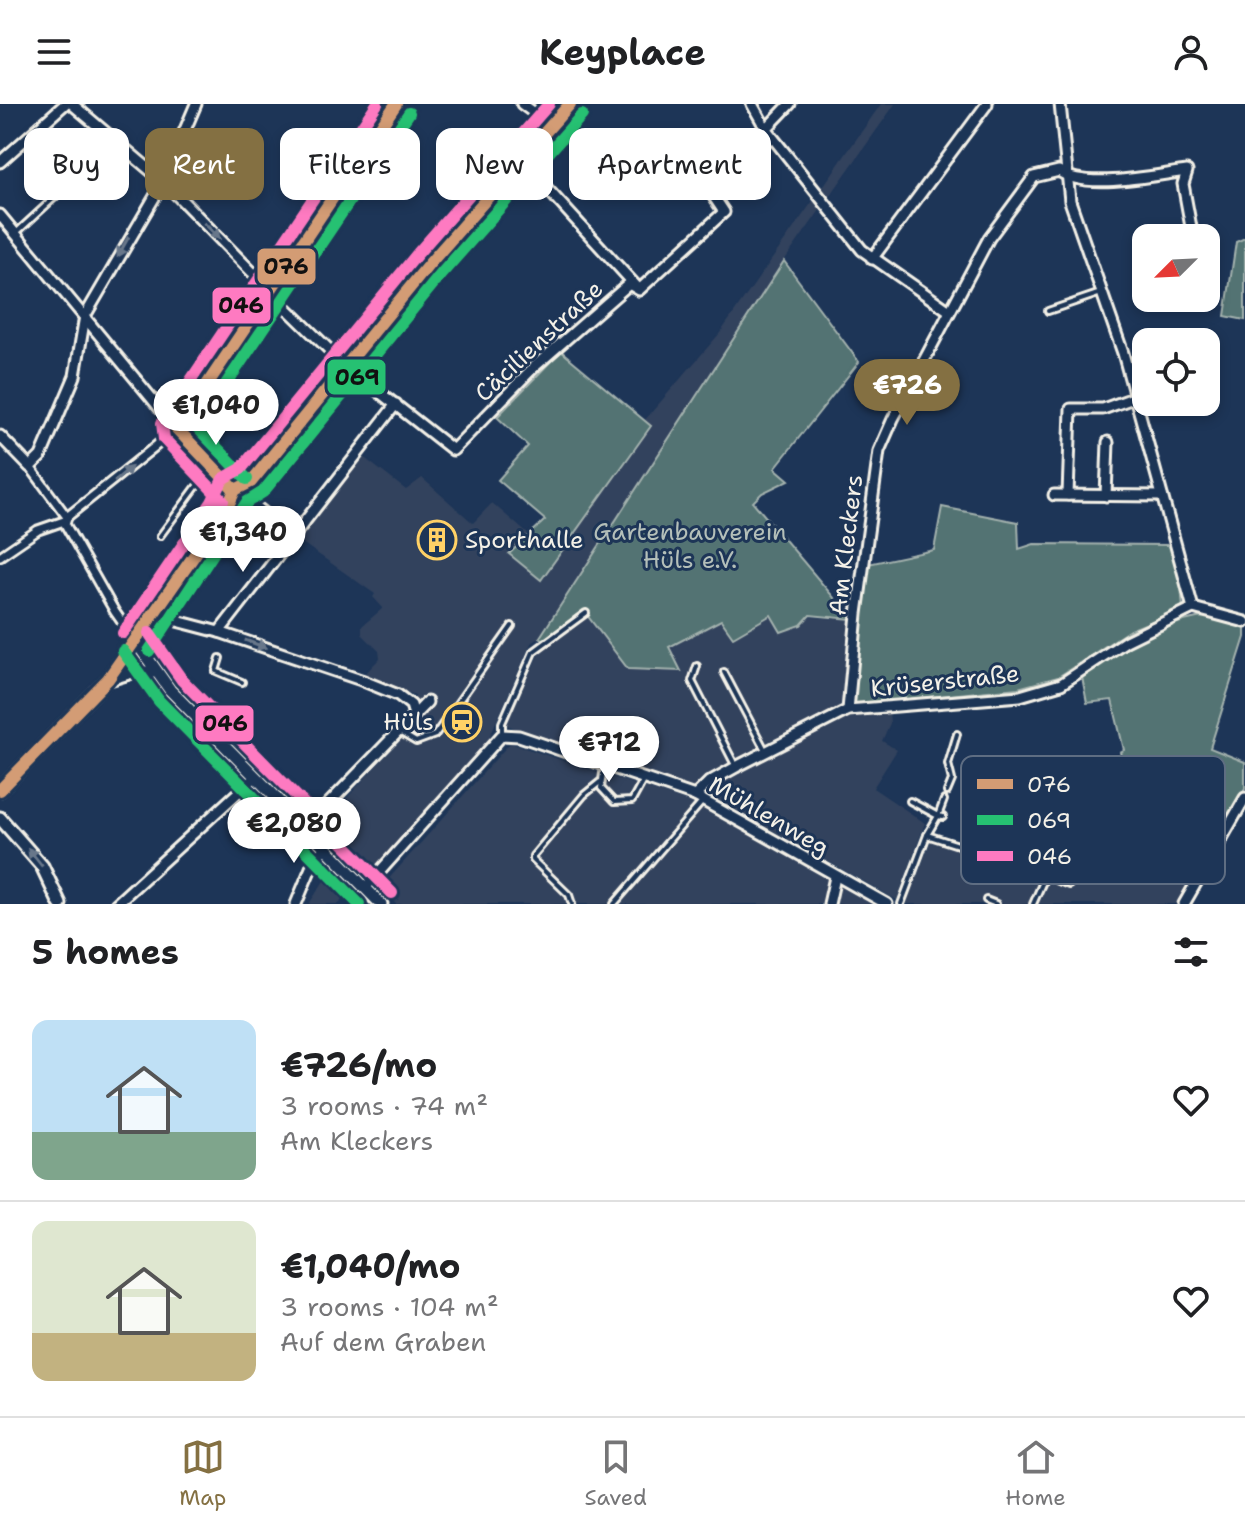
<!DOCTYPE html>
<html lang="en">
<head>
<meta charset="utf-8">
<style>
  :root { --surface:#fff; --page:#f2f2f2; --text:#202124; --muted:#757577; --line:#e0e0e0; --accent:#847042 }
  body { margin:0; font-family:"Shantell Sans",sans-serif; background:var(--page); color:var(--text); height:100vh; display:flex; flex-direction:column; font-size:30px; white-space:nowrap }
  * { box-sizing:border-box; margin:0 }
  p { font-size:26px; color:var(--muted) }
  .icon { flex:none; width:44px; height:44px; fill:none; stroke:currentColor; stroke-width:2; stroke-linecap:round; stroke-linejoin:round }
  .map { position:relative; height:800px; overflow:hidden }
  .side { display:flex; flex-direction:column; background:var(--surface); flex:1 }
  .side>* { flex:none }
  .guide { position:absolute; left:24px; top:24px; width:800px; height:72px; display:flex; gap:16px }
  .needle { width:52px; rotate:246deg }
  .fabs { position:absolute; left:1132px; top:120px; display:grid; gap:16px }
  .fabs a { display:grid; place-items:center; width:88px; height:88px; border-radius:16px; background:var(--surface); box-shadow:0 4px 12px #0003; font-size:40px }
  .price { position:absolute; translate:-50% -68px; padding:0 18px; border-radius:28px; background:#fff; color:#222; font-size:26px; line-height:52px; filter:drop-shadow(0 2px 4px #0008) }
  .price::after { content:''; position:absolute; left:50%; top:48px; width:24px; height:18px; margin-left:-12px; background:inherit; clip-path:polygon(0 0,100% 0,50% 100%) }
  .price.selected { background:var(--accent); color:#fff }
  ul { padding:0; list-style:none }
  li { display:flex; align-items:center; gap:24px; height:200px; padding:0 32px }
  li+li { border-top:2px solid var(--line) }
  li span { display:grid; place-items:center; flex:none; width:224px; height:160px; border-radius:16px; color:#555 }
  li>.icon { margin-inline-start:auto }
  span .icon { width:96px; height:96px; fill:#fffc; stroke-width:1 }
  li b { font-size:34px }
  h2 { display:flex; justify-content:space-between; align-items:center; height:96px; padding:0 32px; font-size:34px }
  .tag { padding:0 28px; border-radius:16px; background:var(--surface); box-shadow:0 4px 12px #0003; font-size:28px; line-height:72px }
  .tag.selected { background:var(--accent); color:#fff }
  header { display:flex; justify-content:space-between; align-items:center; height:104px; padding:0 32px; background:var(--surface); font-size:36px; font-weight:700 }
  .dock { display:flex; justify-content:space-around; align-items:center; height:112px; border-top:2px solid var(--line); background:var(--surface); font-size:22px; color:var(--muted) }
  .dock a { display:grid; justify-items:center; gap:4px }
  .dock .selected { color:var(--accent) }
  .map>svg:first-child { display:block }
</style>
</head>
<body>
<header><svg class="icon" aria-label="menu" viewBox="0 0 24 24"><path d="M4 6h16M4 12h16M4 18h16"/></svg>Keyplace<svg class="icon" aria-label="person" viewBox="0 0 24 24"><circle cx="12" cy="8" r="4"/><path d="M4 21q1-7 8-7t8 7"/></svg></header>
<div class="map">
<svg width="1245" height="800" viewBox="0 0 1245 800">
  <rect width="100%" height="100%" fill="#1d3557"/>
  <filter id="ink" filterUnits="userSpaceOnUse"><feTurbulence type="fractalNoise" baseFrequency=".0125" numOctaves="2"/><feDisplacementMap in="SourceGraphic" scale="16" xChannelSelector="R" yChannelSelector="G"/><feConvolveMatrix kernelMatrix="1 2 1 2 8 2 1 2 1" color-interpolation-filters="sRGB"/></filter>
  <g filter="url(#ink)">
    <g fill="#32425d">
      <path d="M881 0H895L784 157 540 533 531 539 485 643 369 773 320 723 428 606 413 601 415 591 362 573 380 554 379 547 362 530V522L383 504 373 493 375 490 298 436 362 352 406 386 422 374 473 419 492 399 529 431 510 450 541 476 651 322 644 317 720 229Z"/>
      <path d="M588 511 628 565 681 566 669 544 721 516 771 511 862 516 849 611 889 608 890 619 882 637 897 646 873 684 925 719 897 796 715 694 506 621 540 547Z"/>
      <path d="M510 639 704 703 873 800H396L385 789V779Z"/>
      <path d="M932 734 1037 768 1050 736 1192 780 1181 800H906Z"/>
      <path d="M331 766 349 785 339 800H309Z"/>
    </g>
    <g fill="#537373" stroke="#a4b2ae" stroke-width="2">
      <path d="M1245 134V216L1225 212 1236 138Z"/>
      <path d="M784 157 859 258 775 364 789 376 762 389 753 398 845 507 852 506 851 515 810 511 801 521 781 528 771 511 733 533 721 516 669 543 681 567 628 565 583 506 544 536 540 533Z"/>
      <path d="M561 247 651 322 541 476 509 450 545 416 498 376 528 342 497 313Z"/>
      <path d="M942 403 1018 418 1019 445 1034 440 1170 441 1181 481 1183 505 1130 526 1058 573 1018 584 850 601 868 460 934 446Z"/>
      <path d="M1214 512 1245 520V533L1210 644 1245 658V684L1222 725 1126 672 1120 648 1124 646 1112 596 1087 599 1082 573C1123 545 1162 515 1214 512Z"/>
    </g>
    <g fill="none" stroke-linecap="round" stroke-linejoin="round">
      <defs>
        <g id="service">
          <path d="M16 129 67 82"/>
          <path d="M1048 207 1101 189"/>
          <path d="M160 432 211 363"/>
          <path d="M220 554 216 567 242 578"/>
          <path d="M697 562 692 577 735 661"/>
          <path d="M724 568 765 646"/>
          <path d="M502 628V619L533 548 586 509"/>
          <path d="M401 629 416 638 435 631 512 522"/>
          <path d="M604 662 601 684 614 698 632 697 643 677"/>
          <path d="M947 688 952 676 948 660 957 630"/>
          <path d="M943 713 938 712 944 696"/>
          <path d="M927 731 983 749"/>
          <path d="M986 796 996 800"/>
          <path d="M572 800 569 791 533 756V752L584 691 600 678"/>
          <path d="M614 800 703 697"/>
          <path d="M901 800 927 731 938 712 910 697"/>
          <path d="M1033 800 1057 746 1080 756 1069 781 1046 772"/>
        </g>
        <g id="pedestrian">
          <path d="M30 363 67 413 65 420 115 508 136 538"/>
          <path d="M67 413 177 325"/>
          <path d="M0 452 38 426 64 417"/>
        </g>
        <g id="minor">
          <path d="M72 0 163 77 252 168 274 185"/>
          <path d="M522 0 551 21"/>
          <path d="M752 0 766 25 862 146 948 206"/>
          <path d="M1060 0 1070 97 1123 249 1193 504"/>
          <path d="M520 55 637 183"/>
          <path d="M0 58 65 0"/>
          <path d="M0 111 177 325"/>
          <path d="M872 155 987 0"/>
          <path d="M271 189 346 262 453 346 533 264 629 180 639 186 724 108 710 87 758 48 766 25 790 0"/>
          <path d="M0 332 30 363 41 352 75 272 85 212 161 82 196 0"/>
          <path d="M235 386 293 432"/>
          <path d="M1054 391 1162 392"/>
          <path d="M1068 391 1071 305H1103L1136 293"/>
          <path d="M1106 392 1108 338"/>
          <path d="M154 511 219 528 361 576 398 591 411 601 414 611"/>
          <path d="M219 528 396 300"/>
          <path d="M848 606 857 510 879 347 893 315 989 134 1034 73 1059 67C1084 87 1155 71 1187 67L1183 80 1193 134"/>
          <path d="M695 692 709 678 736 663 848 606 1020 592 1061 580 1126 537 1193 504 1245 518"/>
          <path d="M306 723 427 598"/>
          <path d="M365 784 502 631 519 632 695 692 887 800"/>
          <path d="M116 800 255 673"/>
          <path d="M296 800 313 759 325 743"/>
          <path d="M829 800 835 773"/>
          <path d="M1184 800 1245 694"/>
        </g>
        <g id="tertiary">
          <path d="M235 386 177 325 396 0"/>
          <path d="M136 538 170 586 381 800"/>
          <path d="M109 575 132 568H153"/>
          <path d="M0 686 108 575 226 406 235 386 251 378 430 159 570 0"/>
          <path d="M0 714 42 762 60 800"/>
        </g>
      </defs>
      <use href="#service" stroke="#f4f1e8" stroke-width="10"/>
      <use href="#pedestrian" stroke="#f4f1e8" stroke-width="13"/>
      <use href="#minor" stroke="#f4f1e8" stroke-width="15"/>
      <use href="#tertiary" stroke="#f4f1e8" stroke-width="17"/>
      <use href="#service" stroke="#1d3557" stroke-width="4"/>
      <use href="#pedestrian" stroke="#1d3557" stroke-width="7"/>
      <use href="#minor" stroke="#1d3557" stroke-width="9"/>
      <use href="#tertiary" stroke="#1d3557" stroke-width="11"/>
      <defs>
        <g id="bus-1">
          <path d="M177 325 396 0"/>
          <path d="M177 325 235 386"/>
          <path d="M0 686 108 575 226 406 235 386 251 378 430 159 570 0"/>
        </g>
        <g id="bus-2">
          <path d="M247 375 197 323 409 9"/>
          <path d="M123 547 159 597 359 800"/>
          <path d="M149 547 247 398 263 388 442 169 582 11"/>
        </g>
        <g id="bus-3">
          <path d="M223 397 164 335 162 319 377 0"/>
          <path d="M123 529 212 398 223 375 241 365 418 149 549 0"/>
          <path d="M149 529 182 576 392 789"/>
        </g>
      </defs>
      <use href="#bus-1" stroke="#1d3557" stroke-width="18"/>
      <use href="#bus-2" stroke="#1d3557" stroke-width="18"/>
      <use href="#bus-3" stroke="#1d3557" stroke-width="18"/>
      <use href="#bus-1" stroke="#d39c74" stroke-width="12"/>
      <use href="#bus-2" stroke="#26c172" stroke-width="12"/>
      <use href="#bus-3" stroke="#fe7ac1" stroke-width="12"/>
    </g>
    <defs><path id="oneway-solid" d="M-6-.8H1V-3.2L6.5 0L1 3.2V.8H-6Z" transform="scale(2)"/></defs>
    <g fill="#68778a">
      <use href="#oneway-solid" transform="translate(212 127) rotate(45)"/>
      <use href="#oneway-solid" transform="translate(123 143) rotate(119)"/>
      <use href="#oneway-solid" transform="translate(123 370) rotate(-40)"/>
      <use href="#oneway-solid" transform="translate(256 540) rotate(19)"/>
      <use href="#oneway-solid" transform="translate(35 753) rotate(-128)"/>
    </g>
  </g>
  <defs>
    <symbol id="building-ring" viewBox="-11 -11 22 22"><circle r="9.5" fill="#1d3557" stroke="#ffd166" stroke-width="1.5"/><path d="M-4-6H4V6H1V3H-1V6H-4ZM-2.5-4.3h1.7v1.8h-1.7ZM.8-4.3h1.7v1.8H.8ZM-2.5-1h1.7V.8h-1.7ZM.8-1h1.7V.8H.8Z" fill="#ffd166"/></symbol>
    <symbol id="station-ring" viewBox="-11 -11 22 22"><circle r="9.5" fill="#1d3557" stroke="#ffd166" stroke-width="1.5"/><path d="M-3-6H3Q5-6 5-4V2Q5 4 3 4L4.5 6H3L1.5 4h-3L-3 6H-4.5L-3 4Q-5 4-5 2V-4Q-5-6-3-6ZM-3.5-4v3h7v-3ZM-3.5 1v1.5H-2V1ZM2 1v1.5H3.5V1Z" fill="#ffd166"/></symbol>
  </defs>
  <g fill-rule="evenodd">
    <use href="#building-ring" x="415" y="414" width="44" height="44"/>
    <use href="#station-ring" x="440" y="596" width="44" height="44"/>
  </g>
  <g text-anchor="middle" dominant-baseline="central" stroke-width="6" stroke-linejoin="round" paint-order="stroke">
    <g font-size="24" fill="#f4f1e8" stroke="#1d3557">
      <text transform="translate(539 237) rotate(-43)">Cäcilienstraße</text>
      <text transform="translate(846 441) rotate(-83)">Am Kleckers</text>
      <text transform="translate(945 577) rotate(-6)">Krüserstraße</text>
      <text transform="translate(769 712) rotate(30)">Mühlenweg</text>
    </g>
    <g font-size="24" fill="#b4bfb9" stroke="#1d3557">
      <text x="690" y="428">Gartenbauverein<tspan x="690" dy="28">Hüls e.V.</tspan></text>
    </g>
    <g font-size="24" fill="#f4f1e8" stroke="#1d3557" text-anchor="start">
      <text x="465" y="436">Sporthalle</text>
      <text x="434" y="618" text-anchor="end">Hüls</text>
    </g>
  </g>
  <rect x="961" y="652" width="264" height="128" rx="12" fill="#1d3557" stroke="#5e6d82" stroke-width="2"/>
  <rect x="977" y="675" width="36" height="10" fill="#d39c74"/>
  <rect x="977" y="711" width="36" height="10" fill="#26c172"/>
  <rect x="977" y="747" width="36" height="10" fill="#fe7ac1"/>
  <g font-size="22" fill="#f4f1e8">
    <text x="1027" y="688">076</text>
    <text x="1027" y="724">069</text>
    <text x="1027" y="760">046</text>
  </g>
  <g stroke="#1d3557" stroke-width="3">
    <rect x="256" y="143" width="61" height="39" rx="8" fill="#d39c74"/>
    <rect x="211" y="182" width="61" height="39" rx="8" fill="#fe7ac1"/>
    <rect x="326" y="254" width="61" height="38" rx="8" fill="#26c172"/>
    <rect x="194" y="600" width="61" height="39" rx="8" fill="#fe7ac1"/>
  </g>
  <g font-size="22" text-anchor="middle" font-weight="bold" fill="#111">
    <text x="286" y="170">076</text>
    <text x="241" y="209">046</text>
    <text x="357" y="281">069</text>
    <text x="225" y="627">046</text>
  </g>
</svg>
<div class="fabs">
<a><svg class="needle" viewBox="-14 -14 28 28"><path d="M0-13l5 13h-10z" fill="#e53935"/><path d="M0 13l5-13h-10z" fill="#757577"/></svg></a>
<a><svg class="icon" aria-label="locate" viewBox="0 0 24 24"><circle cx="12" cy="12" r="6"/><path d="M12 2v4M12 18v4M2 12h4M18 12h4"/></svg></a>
</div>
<b class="price selected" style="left:907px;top:323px">€726</b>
<b class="price" style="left:216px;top:343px">€1,040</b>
<b class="price" style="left:243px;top:470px">€1,340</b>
<b class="price" style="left:609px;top:680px">€712</b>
<b class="price" style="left:294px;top:761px">€2,080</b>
<div class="guide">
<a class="tag">Buy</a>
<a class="tag selected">Rent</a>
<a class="tag">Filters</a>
<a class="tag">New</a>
<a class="tag">Apartment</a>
</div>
</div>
<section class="side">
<h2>5 homes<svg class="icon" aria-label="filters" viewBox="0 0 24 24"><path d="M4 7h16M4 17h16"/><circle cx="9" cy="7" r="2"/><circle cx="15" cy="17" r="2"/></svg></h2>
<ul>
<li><span style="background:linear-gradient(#bfe0f5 70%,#7fa58c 0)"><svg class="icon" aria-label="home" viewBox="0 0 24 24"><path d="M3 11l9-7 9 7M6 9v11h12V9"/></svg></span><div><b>€726/mo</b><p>3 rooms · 74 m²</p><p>Am Kleckers</p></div><svg class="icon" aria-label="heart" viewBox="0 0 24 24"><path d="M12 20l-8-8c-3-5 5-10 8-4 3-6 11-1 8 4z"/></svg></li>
<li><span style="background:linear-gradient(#dfe7d0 70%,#c2b280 0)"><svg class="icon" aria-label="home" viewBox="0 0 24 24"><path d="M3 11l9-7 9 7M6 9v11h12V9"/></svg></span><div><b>€1,040/mo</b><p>3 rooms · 104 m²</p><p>Auf dem Graben</p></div><svg class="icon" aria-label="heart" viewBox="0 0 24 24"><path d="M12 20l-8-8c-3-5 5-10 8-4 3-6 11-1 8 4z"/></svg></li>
</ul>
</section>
<nav class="dock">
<a class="selected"><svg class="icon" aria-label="map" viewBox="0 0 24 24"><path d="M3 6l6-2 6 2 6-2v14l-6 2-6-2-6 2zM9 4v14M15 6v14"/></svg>Map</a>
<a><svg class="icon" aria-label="saved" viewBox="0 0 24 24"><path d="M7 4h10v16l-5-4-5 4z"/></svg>Saved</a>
<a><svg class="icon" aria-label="home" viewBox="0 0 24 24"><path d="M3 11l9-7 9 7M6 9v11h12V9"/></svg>Home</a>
</nav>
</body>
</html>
